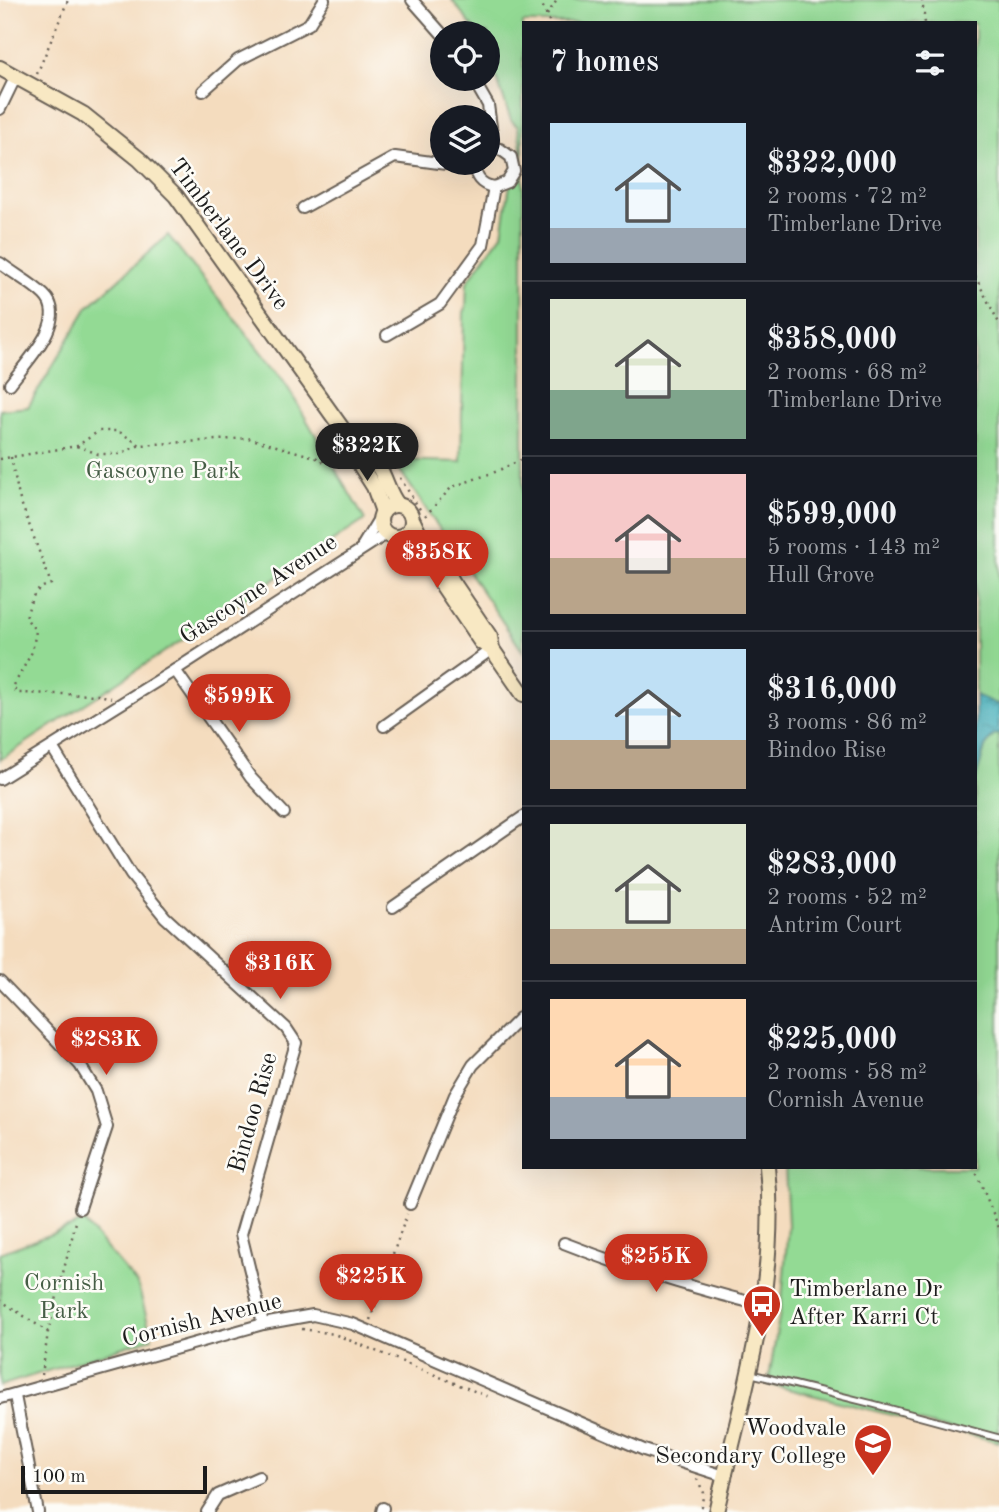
<!DOCTYPE html>
<html lang="en">
<head>
<meta charset="utf-8">
<style>
  :root { --surface:#171b24; --page:#242831; --text:#f1f3f6; --muted:#9ea1a6; --line:#363941; --accent:#c8321e }
  body { margin:0; font-family:"Old Standard TT",serif; background:var(--page); color:var(--text); height:100vh; display:flex; flex-direction:column; font-size:26px; white-space:nowrap }
  * { box-sizing:border-box; margin:0 }
  p { font-size:23px; color:var(--muted) }
  .icon { flex:none; width:38px; height:38px; fill:none; stroke:currentColor; stroke-width:2; stroke-linecap:round; stroke-linejoin:round }
  .map { position:relative; flex:1; overflow:hidden }
  .panel { position:absolute; left:522px; top:21px; width:455px; height:1148px; display:flex; flex-direction:column; background:var(--surface); border-radius:0px; box-shadow:0 7px 28px #0002 }
  .panel>* { flex:none }
  .fabs { position:absolute; left:430px; top:21px; display:grid; gap:14px }
  .fabs a { display:grid; place-items:center; width:70px; height:70px; border-radius:50%; background:var(--surface); box-shadow:0 7px 28px #0002; font-size:35px }
  .scale { position:absolute; left:21px; bottom:18px; width:186px; box-sizing:border-box; padding-left:7px; border:4px solid #1c1c1c; border-top:0; font-size:19px; line-height:24px; white-space:nowrap; color:#1c1c1c; -webkit-text-stroke:5px #fdfcf7; paint-order:stroke }
  .price { position:absolute; translate:-50% -60px; padding:0 16px; border-radius:24px; background:var(--accent); color:#fff; font-size:23px; line-height:46px; filter:drop-shadow(0 2px 4px #0008) }
  .price::after { content:''; position:absolute; left:50%; top:42px; width:21px; height:16px; margin-left:-10px; background:inherit; clip-path:polygon(0 0,100% 0,50% 100%) }
  .price.active { background:#222; color:#fff }
  ul { padding:0; list-style:none }
  li { display:flex; align-items:center; gap:21px; height:175px; padding:0 28px }
  li+li { border-top:2px solid var(--line) }
  li span { display:grid; place-items:center; flex:none; width:196px; height:140px; border-radius:0px; color:#555 }
  li>.icon { margin-inline-start:auto }
  span .icon { width:84px; height:84px; fill:#fffc; stroke-width:1 }
  li b { font-size:30px }
  h2 { display:flex; justify-content:space-between; align-items:center; height:84px; padding:0 28px; font-size:30px }
  .map>svg:first-child { display:block }
</style>
</head>
<body>
<div class="map">
<svg width="999" height="1512" viewBox="0 0 999 1512">
  <defs>
    <pattern id="water-ripples" width="26" height="14" patternUnits="userSpaceOnUse" patternTransform="scale(1.75)"><rect width="26" height="14" fill="#44b3bf"/><path d="M2 4q2-2 4 0t4 0M15 11q2-2 4 0t4 0" fill="none" stroke="#38919a"/></pattern>
  </defs>
  <rect width="100%" height="100%" fill="#fdfcf7"/>
  <filter id="ink" filterUnits="userSpaceOnUse"><feTurbulence type="fractalNoise" baseFrequency=".0143" numOctaves="2"/><feDisplacementMap in="SourceGraphic" scale="14" xChannelSelector="R" yChannelSelector="G"/><feConvolveMatrix kernelMatrix="1 2 1 2 8 2 1 2 1" color-interpolation-filters="sRGB"/></filter>
  <filter id="wash" filterUnits="userSpaceOnUse"><feTurbulence type="fractalNoise" baseFrequency=".00686" numOctaves="4" result="noise"/><feDisplacementMap in="SourceGraphic" scale="28" xChannelSelector="R" yChannelSelector="G"/><feGaussianBlur stdDeviation="1.57" result="paint"/><feColorMatrix in="noise" values="0 0 0 0 0 0 0 0 0 0 0 0 0 0 0 0 0 1.4 0 .05"/><feComposite in="paint" operator="in"/></filter>
  <g filter="url(#wash)">
    <rect width="100%" height="100%" fill="#f4dcbe"/>
    <g fill="#93da94" stroke="#587b58" stroke-width="2">
      <path d="M452 0H999V1442L768 1384 782 1300 788 1225 785 1167H975V23H523V163L518 127 511 120 488 53V33H477Z"/>
      <path d="M523 173V652L393 460 461 462 464 312 466 308 467 282 502 234 511 178Z"/>
      <path d="M168 235 284 381 365 520 0 760V410L28 407 88 307Z"/>
      <path d="M84 1222 138 1285 152 1338 0 1386V1253Z"/>
    </g>
    <path fill="url(#water-ripples)" stroke="#30686e" stroke-width="2" d="M975 695 999 705V734L994 735 985 747 975 782Z"/>
  </g>
  <g filter="url(#ink)">
    <g fill="none" stroke-linecap="round" stroke-linejoin="round">
      <defs>
        <path id="lane" d="M752 1374 873 1404 999 1438"/>
        <g id="street">
          <path d="M412 0 443 35"/>
          <path d="M473 79 488 105 494 149"/>
          <path d="M203 91 238 60 309 24 324 0"/>
          <path d="M0 109 16 76"/>
          <path d="M476 163C473 176 481 185 494 187L507 182 514 171 511 157 500 149 488 150"/>
          <path d="M303 208 395 157 475 168"/>
          <path d="M0 263C14 274 32 283 44 295 70 320 25 363 10 384"/>
          <path d="M387 335 440 304 483 245 494 187"/>
          <path d="M363 545 380 517"/>
          <path d="M175 670 251 778 284 813"/>
          <path d="M384 726 492 649"/>
          <path d="M52 747 131 875 165 917 286 1028 296 1043 241 1234 263 1324"/>
          <path d="M0 779 175 670 386 534"/>
          <path d="M393 907 523 817"/>
          <path d="M0 981 80 1065 96 1091 107 1127 80 1208"/>
          <path d="M410 1204 455 1095 473 1065 523 1015"/>
          <path d="M564 1243C630 1269 693 1288 761 1305"/>
          <path d="M15 1396 38 1512"/>
          <path d="M0 1398 263 1324 313 1315 353 1324 644 1450 724 1476"/>
          <path d="M207 1512 218 1495 259 1477"/>
          <path d="M382 1512 383 1508"/>
        </g>
        <g id="secondary">
          <path d="M0 68 83 114 139 159 176 196 351 441C363 449 373 458 380 469 387 482 389 494 398 505"/>
          <path d="M351 441 355 457 374 487 383 512"/>
          <circle cx="396" cy="521" r="16"/>
          <path d="M413 521 422 540 442 560 452 581 490 637 492 649"/>
          <path d="M401 537 433 566 443 586 481 642 492 649 523 694"/>
          <path d="M716 1512C741 1400 780 1283 767 1167"/>
        </g>
      </defs>
      <use href="#lane" stroke="#685f55" stroke-width="9"/>
      <use href="#street" stroke="#685f55" stroke-width="14"/>
      <use href="#secondary" stroke="#685f55" stroke-width="18"/>
      <g stroke="#685f55" stroke-width="2.5" stroke-dasharray="2 5" stroke-linecap="butt">
        <path d="M540 0 550 23"/>
        <path d="M922 0 925 23"/>
        <path d="M547 15 557 0"/>
        <path d="M37 74 68 0"/>
        <path d="M975 276 999 323"/>
        <path d="M77 446 98 454H119L140 445 248 438 315 457 326 463 341 460"/>
        <path d="M11 457 19 497 51 584C32 589 31 600 26 618L36 631 32 652 13 687 17 693 100 695 111 698"/>
        <path d="M0 459 77 446 99 431H118L140 445"/>
        <path d="M400 478 421 511"/>
        <path d="M425 516 452 487 495 472 523 459"/>
        <path d="M974 1167 999 1228"/>
        <path d="M0 1300 48 1332"/>
        <path d="M370 1320 407 1214"/>
        <path d="M302 1329 334 1334 489 1397"/>
        <path d="M42 1375 48 1332 77 1218"/>
        <path d="M697 1479 704 1493 701 1506 704 1507"/>
      </g>
      <use href="#lane" stroke="#fff" stroke-width="5"/>
      <use href="#street" stroke="#fff" stroke-width="10"/>
      <use href="#secondary" stroke="#f8e8c3" stroke-width="14"/>
    </g>
  </g>
  <defs>
    <symbol id="bus-pin" viewBox="-11 -11 22 30"><path d="M0 17L-7.5 6A9.5 9.5 0 1 1 7.5 6Z" fill="#c8321e" stroke="#fdfcf7"/><path d="M-5-6H5V4H4V6H2V4H-2V6H-4V4H-5ZM-3.5-4V0h7V-4ZM-3.5 1.2v1.5H-2V1.2ZM2 1.2v1.5H3.5V1.2Z" fill="#fff"/></symbol>
    <symbol id="school-pin" viewBox="-11 -11 22 30"><path d="M0 17L-7.5 6A9.5 9.5 0 1 1 7.5 6Z" fill="#c8321e" stroke="#fdfcf7"/><path d="M0-5L7-2L0 1L-7-2ZM-4 1L0 2.5L4 1V4Q0 6-4 4Z" fill="#fff"/></symbol>
  </defs>
  <g fill-rule="evenodd">
    <use href="#bus-pin" x="740" y="1282" width="44" height="60"/>
    <use href="#school-pin" x="851" y="1421" width="44" height="60"/>
  </g>
  <g text-anchor="middle" dominant-baseline="central" stroke-width="5" stroke-linejoin="round" paint-order="stroke">
    <g font-size="24" fill="#1c1c1c" stroke="#fdfcf7">
      <text transform="translate(228 235) rotate(53)">Timberlane Drive</text>
      <text transform="translate(259 590) rotate(-33)">Gascoyne Avenue</text>
      <text transform="translate(254 1113) rotate(-74)">Bindoo Rise</text>
      <text transform="translate(202 1321) rotate(-14)">Cornish Avenue</text>
    </g>
    <g font-size="24" fill="#465e46" stroke="#fdfcf7">
      <text x="163" y="472">Gascoyne Park</text>
      <text x="64" y="1284">Cornish<tspan x="64" dy="28">Park</tspan></text>
    </g>
    <g font-size="24" fill="#1c1c1c" stroke="#fdfcf7" text-anchor="start">
      <text x="789" y="1290">Timberlane Dr<tspan x="789" dy="28">After Karri Ct</tspan></text>
      <text x="846" y="1429" text-anchor="end">Woodvale<tspan x="846" dy="28">Secondary College</tspan></text>
    </g>
  </g>
</svg>
<div class="fabs">
<a><svg class="icon" aria-label="locate" viewBox="0 0 24 24"><circle cx="12" cy="12" r="6"/><path d="M12 2v4M12 18v4M2 12h4M18 12h4"/></svg></a>
<a><svg class="icon" aria-label="layers" viewBox="0 0 24 24"><path d="M12 4l9 5-9 5-9-5zM3 14l9 5 9-5"/></svg></a>
</div>
<div class="scale">100 m</div>
<b class="price active" style="left:367px;top:483px">$322K</b>
<b class="price" style="left:437px;top:590px">$358K</b>
<b class="price" style="left:239px;top:734px">$599K</b>
<b class="price" style="left:280px;top:1001px">$316K</b>
<b class="price" style="left:106px;top:1077px">$283K</b>
<b class="price" style="left:656px;top:1294px">$255K</b>
<b class="price" style="left:371px;top:1314px">$225K</b>
<section class="panel">
<h2>7 homes<svg class="icon" aria-label="filters" viewBox="0 0 24 24"><path d="M4 7h16M4 17h16"/><circle cx="9" cy="7" r="2"/><circle cx="15" cy="17" r="2"/></svg></h2>
<ul>
<li><span style="background:linear-gradient(#bfe0f5 75%,#9aa5b1 0)"><svg class="icon" aria-label="home" viewBox="0 0 24 24"><path d="M3 11l9-7 9 7M6 9v11h12V9"/></svg></span><div><b>$322,000</b><p>2 rooms · 72 m²</p><p>Timberlane Drive</p></div></li>
<li><span style="background:linear-gradient(#dfe7d0 65%,#7fa58c 0)"><svg class="icon" aria-label="home" viewBox="0 0 24 24"><path d="M3 11l9-7 9 7M6 9v11h12V9"/></svg></span><div><b>$358,000</b><p>2 rooms · 68 m²</p><p>Timberlane Drive</p></div></li>
<li><span style="background:linear-gradient(#f6c9c9 60%,#b9a48a 0)"><svg class="icon" aria-label="home" viewBox="0 0 24 24"><path d="M3 11l9-7 9 7M6 9v11h12V9"/></svg></span><div><b>$599,000</b><p>5 rooms · 143 m²</p><p>Hull Grove</p></div></li>
<li><span style="background:linear-gradient(#bfe0f5 65%,#b9a48a 0)"><svg class="icon" aria-label="home" viewBox="0 0 24 24"><path d="M3 11l9-7 9 7M6 9v11h12V9"/></svg></span><div><b>$316,000</b><p>3 rooms · 86 m²</p><p>Bindoo Rise</p></div></li>
<li><span style="background:linear-gradient(#dfe7d0 75%,#b9a48a 0)"><svg class="icon" aria-label="home" viewBox="0 0 24 24"><path d="M3 11l9-7 9 7M6 9v11h12V9"/></svg></span><div><b>$283,000</b><p>2 rooms · 52 m²</p><p>Antrim Court</p></div></li>
<li><span style="background:linear-gradient(#ffd9b3 70%,#9aa5b1 0)"><svg class="icon" aria-label="home" viewBox="0 0 24 24"><path d="M3 11l9-7 9 7M6 9v11h12V9"/></svg></span><div><b>$225,000</b><p>2 rooms · 58 m²</p><p>Cornish Avenue</p></div></li>
</ul>
</section>
</div>
</body>
</html>
